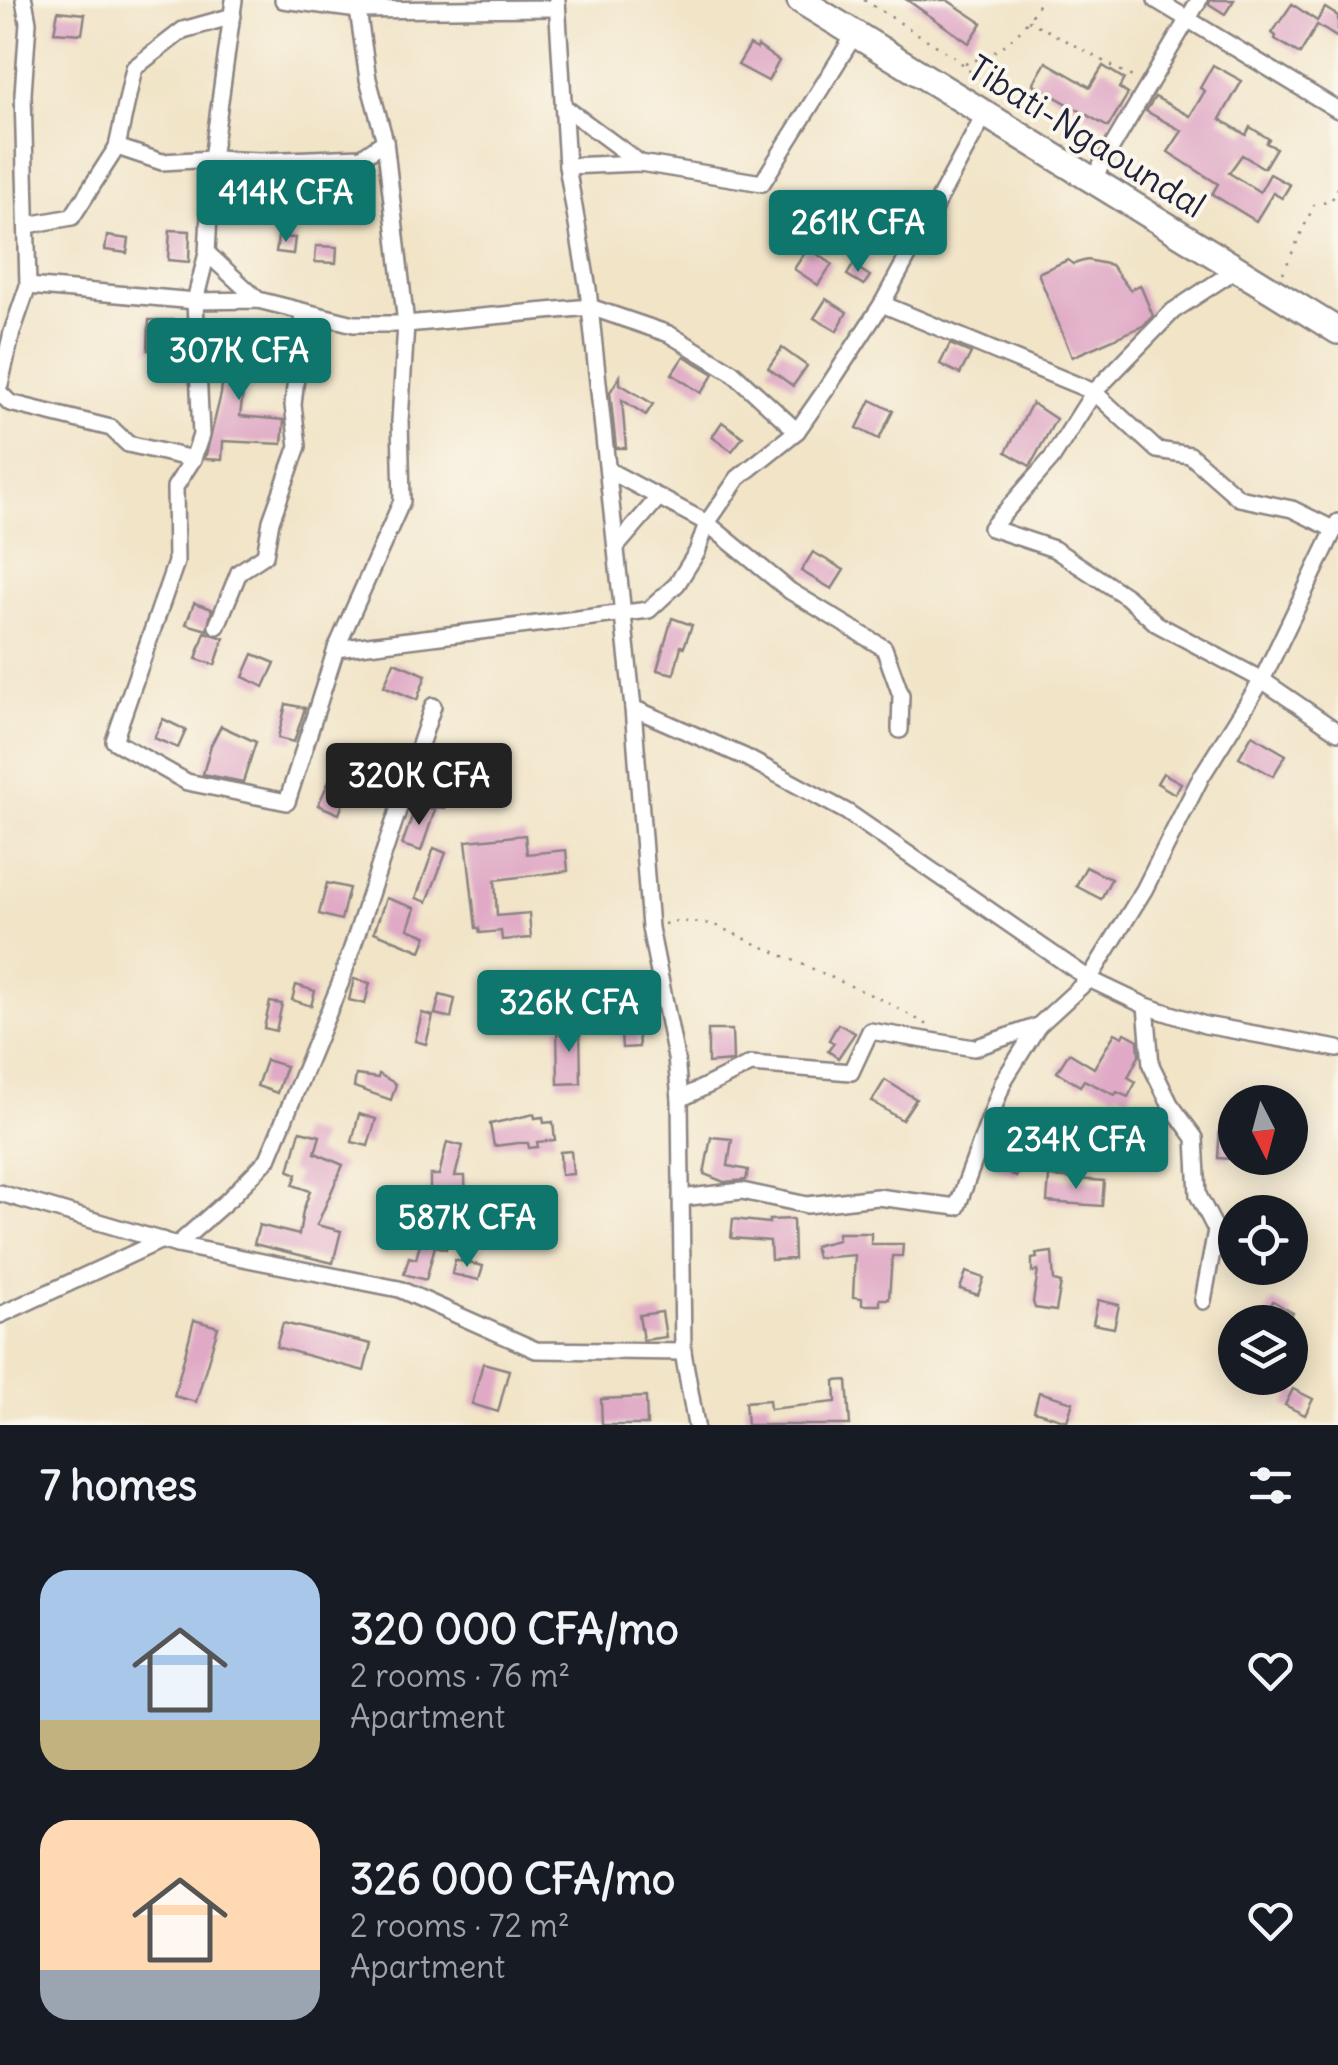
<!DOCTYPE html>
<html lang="en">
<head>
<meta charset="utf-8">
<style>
  :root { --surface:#171b24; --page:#242831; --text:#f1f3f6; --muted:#9ea1a6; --accent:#0f766e }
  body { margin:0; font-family:Delius,sans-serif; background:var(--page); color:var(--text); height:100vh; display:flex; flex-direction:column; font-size:38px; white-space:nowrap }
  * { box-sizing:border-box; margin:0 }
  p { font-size:32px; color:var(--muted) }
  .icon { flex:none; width:55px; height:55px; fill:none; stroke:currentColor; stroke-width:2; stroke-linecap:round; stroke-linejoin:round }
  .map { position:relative; height:1425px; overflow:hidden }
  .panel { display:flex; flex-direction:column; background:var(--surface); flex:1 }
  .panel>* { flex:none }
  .needle { width:65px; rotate:174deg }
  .fabs { position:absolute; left:1218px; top:1085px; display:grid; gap:20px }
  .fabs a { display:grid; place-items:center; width:90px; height:90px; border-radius:50%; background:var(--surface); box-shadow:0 5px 25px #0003; font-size:50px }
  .price { position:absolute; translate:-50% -85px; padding:0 22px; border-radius:10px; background:var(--accent); color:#fff; font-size:32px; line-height:65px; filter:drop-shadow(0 2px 5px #0008) }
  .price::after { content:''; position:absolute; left:50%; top:60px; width:30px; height:22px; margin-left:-15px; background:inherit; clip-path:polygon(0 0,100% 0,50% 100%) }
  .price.selected { background:#222; color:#fff }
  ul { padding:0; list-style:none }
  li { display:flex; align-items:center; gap:30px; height:250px; padding:0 40px }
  li span { display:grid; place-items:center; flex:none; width:280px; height:200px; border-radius:30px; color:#555 }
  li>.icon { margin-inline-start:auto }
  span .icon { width:120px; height:120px; fill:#fffc; stroke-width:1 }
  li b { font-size:42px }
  h2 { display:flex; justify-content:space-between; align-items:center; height:120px; padding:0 40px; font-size:42px }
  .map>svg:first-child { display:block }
</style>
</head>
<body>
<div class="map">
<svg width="1338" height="1425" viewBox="0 0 1338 1425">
  <rect width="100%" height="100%" fill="#fbf7ec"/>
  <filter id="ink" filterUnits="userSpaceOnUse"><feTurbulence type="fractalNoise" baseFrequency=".01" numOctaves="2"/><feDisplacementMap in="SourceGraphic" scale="20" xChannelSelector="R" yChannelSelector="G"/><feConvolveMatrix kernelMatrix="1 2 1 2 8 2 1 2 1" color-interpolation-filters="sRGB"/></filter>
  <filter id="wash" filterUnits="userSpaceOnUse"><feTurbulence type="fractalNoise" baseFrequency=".0048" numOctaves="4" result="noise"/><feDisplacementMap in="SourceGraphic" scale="40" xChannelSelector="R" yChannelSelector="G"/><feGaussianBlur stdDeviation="2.25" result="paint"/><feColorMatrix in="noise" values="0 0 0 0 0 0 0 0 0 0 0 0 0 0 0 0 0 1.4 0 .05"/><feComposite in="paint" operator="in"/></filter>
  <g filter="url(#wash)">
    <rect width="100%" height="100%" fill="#f1e4c7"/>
    <g id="blocks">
      <g fill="#e0aac6">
        <path d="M907 0H947L982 23 969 43Z"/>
        <path d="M1210 0H1234L1225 14 1209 4Z"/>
        <path d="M1292 4 1317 21 1325 8 1338 16V38L1317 25 1300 54 1275 39 1276 36 1272 33Z"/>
        <path d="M58 11 85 14 82 34 54 32Z"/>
        <path d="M750 45 757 49 758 46 779 61 768 81 738 65Z"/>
        <path d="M1046 62 1090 87 1103 66 1124 79 1119 88 1128 94 1108 127 1033 84Z"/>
        <path d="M1213 65 1242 81 1220 119 1246 135 1250 127 1269 139 1266 143 1276 148 1264 168 1242 155 1229 173 1260 192 1270 174 1290 185 1282 198 1273 193 1256 221 1212 194 1218 184 1168 152 1182 131 1146 111 1155 97 1190 116 1205 91 1200 88Z"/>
        <path d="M170 230 190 231 189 262 168 260Z"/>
        <path d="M107 236 129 239 127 253 105 250Z"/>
        <path d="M278 237 295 238 293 254 276 252Z"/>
        <path d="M316 246 337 247 336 263 315 262Z"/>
        <path d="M808 248 832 264 818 285 794 269Z"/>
        <path d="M1068 260 1073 264 1087 260 1111 265 1130 290 1140 285 1153 316 1143 326 1072 357 1038 273Z"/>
        <path d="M853 265 870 276 864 285 847 275Z"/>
        <path d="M826 299 847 312 837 331 814 318Z"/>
        <path d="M149 320H175L174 350H148Z"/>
        <path d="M232 321 252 322 240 416 284 420 282 444 223 441 222 460 205 459 221 394 224 362 230 363Z"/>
        <path d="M950 344 971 353 960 374 940 364Z"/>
        <path d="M782 348 807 366 793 386 768 368Z"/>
        <path d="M684 356 714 374 701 393 672 374Z"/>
        <path d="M620 376V384L653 404 646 415 622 400 626 448H616L610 392Z"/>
        <path d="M871 400 893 411 879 439 857 428Z"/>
        <path d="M1032 403 1056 419 1030 466 1006 452Z"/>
        <path d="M722 422 743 437 732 451 712 437Z"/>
        <path d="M813 552 844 570 832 589 801 571Z"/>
        <path d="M194 603 212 609 207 630 186 624Z"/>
        <path d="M672 618 692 625 684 647 681 646 674 674 657 670Z"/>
        <path d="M205 632 224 638 215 665 196 659Z"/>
        <path d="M253 654 275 663 264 687 243 677Z"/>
        <path d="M394 662 426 675 417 700 384 686Z"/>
        <path d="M286 704 305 708 294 742 278 738Z"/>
        <path d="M163 719 186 730 178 748 154 738Z"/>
        <path d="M221 726 256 742 243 782 203 774 211 745Z"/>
        <path d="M1252 735 1286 755 1273 776 1239 757Z"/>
        <path d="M342 771 354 775 339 814 318 805 332 775 340 778Z"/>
        <path d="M1163 773 1181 783 1175 794 1157 783Z"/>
        <path d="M433 776 447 777 445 808 431 807Z"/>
        <path d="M416 805 435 810 421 851 402 845Z"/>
        <path d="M525 835 527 854 566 850 568 871 495 880 497 916 529 913 531 938 502 940 501 931 480 933 479 928H476L466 841Z"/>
        <path d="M434 848 446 853 427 902 416 898Z"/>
        <path d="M1086 867 1111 879 1101 899 1076 886Z"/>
        <path d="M327 883 349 888 341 920 319 914Z"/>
        <path d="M386 898 415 908 408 929 427 936 421 951 374 932Z"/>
        <path d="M354 979 370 983 365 1004 349 1000Z"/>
        <path d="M296 985 315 991 311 1006 292 1000Z"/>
        <path d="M440 995 455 999 451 1018 435 1014Z"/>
        <path d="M523 1001V1006L532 1007V1020H524V1026L495 1027V1002Z"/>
        <path d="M270 1002 282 1004 276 1031 264 1028Z"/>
        <path d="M422 1013 433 1016 426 1044 415 1041Z"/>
        <path d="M637 1016 639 1047 622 1048 621 1034 611 1035 609 1019Z"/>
        <path d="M838 1024 855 1033 838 1058 828 1051 834 1043 829 1040Z"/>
        <path d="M557 1026H580L581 1083 558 1084Z"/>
        <path d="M708 1030H732L733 1061 708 1063Z"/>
        <path d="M1115 1033 1123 1037 1125 1033 1138 1040 1139 1056 1128 1077 1136 1082 1128 1097 1117 1092 1115 1095 1084 1080 1080 1086 1057 1072 1069 1053 1094 1068Z"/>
        <path d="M266 1060 286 1066 277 1093 257 1086Z"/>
        <path d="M379 1074 396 1084 391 1100 354 1087 356 1075 378 1078Z"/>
        <path d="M885 1080 916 1099 902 1120 872 1101Z"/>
        <path d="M359 1114 376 1119 368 1146 352 1142Z"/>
        <path d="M534 1114 535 1118 543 1117 544 1123 553 1122 555 1140 537 1142 538 1147 529 1148 528 1143H518L494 1146 490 1124Z"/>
        <path d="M1220 1126 1233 1127 1231 1159 1218 1158Z"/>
        <path d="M300 1131 320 1136 315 1153 343 1165 317 1225 341 1231 333 1263 254 1244 259 1225 299 1235 303 1211 310 1191 293 1185 297 1174 289 1171Z"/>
        <path d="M711 1137 732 1139 728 1166 748 1170 746 1180 724 1182 704 1174Z"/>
        <path d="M447 1142 463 1146 455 1176H465L466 1209H458L446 1249 435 1246 426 1280 404 1274 409 1257 416 1259 428 1214 424 1213V1190H430V1175H439Z"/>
        <path d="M1000 1144 1010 1150 1012 1146 1022 1151 1019 1155 1026 1159 1016 1177 989 1162Z"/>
        <path d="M571 1151 573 1174 561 1175 560 1152Z"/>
        <path d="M1049 1177 1104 1181 1102 1206 1047 1202Z"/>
        <path d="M733 1219 769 1223V1220L793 1219 794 1259 771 1260 770 1241 731 1238Z"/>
        <path d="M838 1233H871V1244H903L902 1256H892L889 1299H880V1305H862V1298L853 1297 855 1255 817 1258 814 1246 838 1240Z"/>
        <path d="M1052 1252 1054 1281 1061 1283 1056 1311 1035 1308 1033 1302 1038 1271 1032 1272V1259L1037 1258 1036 1254Z"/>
        <path d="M455 1260 483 1266 479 1280 452 1274Z"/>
        <path d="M966 1272 984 1278 978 1295 960 1289Z"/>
        <path d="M1098 1300 1119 1305 1114 1328 1093 1324Z"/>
        <path d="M1273 1301 1293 1313 1287 1322H1261Z"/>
        <path d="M662 1312 666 1337 643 1340 639 1315Z"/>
        <path d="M194 1320 218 1327 196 1402 174 1396Z"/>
        <path d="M283 1323 371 1344 364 1371 276 1347Z"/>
        <path d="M483 1363 509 1370 498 1412 472 1404Z"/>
        <path d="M847 1380 850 1425H747L745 1402 769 1400 770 1409 836 1402 835 1381Z"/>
        <path d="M1293 1389 1313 1399 1305 1415 1285 1405Z"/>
        <path d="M1039 1392 1073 1402 1067 1421 1034 1411Z"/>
        <path d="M646 1397 647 1425H602L601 1399Z"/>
      </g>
    </g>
  </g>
  <g filter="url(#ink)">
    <use href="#blocks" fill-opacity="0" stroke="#8a8381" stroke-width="2.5"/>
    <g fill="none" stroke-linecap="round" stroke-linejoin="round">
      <defs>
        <g id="minor">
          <path d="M234 0 212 159 207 253 195 301 201 435 193 459 175 487 176 562 114 741 187 782 287 802 336 649 402 501 400 421 406 324 385 141 368 79 358 10 556 8"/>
          <path d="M283 0 358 10 363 6"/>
          <path d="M557 0 567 166 588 289 633 708 650 928 676 1058 680 1099 683 1352 696 1425"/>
          <path d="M1156 0 1338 110"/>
          <path d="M563 106 640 163"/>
          <path d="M117 147 162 162 212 159 260 161 362 157 385 141"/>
          <path d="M567 166 640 163 762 183 855 34"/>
          <path d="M1093 179 1199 0"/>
          <path d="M28 225 72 217 117 147 134 68 183 30 233 16"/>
          <path d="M207 253 258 300"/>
          <path d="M1237 269 1173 311 1094 392 1052 458 991 528 1054 549 1127 597 1157 624 1262 680 1338 732"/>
          <path d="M28 286 195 301 258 300 354 324H406L590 307 669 334 732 372 797 431"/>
          <path d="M882 304 1094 392 1157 450 1190 455 1239 498 1292 509 1335 530"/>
          <path d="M0 384 12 332 28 286 23 94 28 22 24 0"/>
          <path d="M0 393 10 403 111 428 128 444 193 459"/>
          <path d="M608 470 707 523 790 591 884 648 901 695 900 730"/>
          <path d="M616 547 659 497"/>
          <path d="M217 626 239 572 265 555 271 521 298 446 293 405 303 314"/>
          <path d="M336 649 649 610 677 584 697 552 707 523 738 478 797 431 829 385 882 304 985 114"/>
          <path d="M633 708 745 757 847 812 1089 979 1144 890 1201 777 1262 680 1338 522"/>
          <path d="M1146 1006 1151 1065 1170 1104 1195 1138 1198 1195 1216 1230 1203 1301"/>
          <path d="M680 1099 751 1064 851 1072 870 1031 974 1048 1038 1026 1089 979 1146 1006 1205 1025 1338 1049"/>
          <path d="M0 1193 177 1245 399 1289 536 1350 683 1352"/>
          <path d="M681 1198 742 1191 807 1205 877 1197 957 1207 1004 1080 1038 1026"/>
          <path d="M177 1245 229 1199 268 1159 340 984 433 706"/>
          <path d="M0 1315 162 1240"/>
        </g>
        <path id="trunk" d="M800 0 1338 331"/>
      </defs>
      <use href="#minor" stroke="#8a8381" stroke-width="20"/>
      <use href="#trunk" stroke="#8a8381" stroke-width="30"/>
      <g stroke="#8a8381" stroke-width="2.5" stroke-dasharray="2.5 8" stroke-linecap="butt">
        <path d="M864 0 956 58 976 77 1097 141"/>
        <path d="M1028 20 1134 78"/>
        <path d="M965 64C1006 50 1018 37 1041 0"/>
        <path d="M1283 273 1314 205 1331 201 1338 188"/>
        <path d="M664 924 678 921 712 924 880 999 928 1025"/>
      </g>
      <use href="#minor" stroke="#fff" stroke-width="15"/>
      <use href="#trunk" stroke="#fff" stroke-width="25"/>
    </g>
  </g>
  <g text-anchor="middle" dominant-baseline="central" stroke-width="8" stroke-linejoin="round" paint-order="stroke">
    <g font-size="35" fill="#22223b" stroke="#fbf7ec">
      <text transform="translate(1087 136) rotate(32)">Tibati-Ngaoundal</text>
    </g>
  </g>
</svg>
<div class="fabs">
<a><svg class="needle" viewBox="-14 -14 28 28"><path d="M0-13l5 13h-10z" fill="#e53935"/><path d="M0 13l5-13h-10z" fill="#9ea1a6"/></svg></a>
<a><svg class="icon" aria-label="locate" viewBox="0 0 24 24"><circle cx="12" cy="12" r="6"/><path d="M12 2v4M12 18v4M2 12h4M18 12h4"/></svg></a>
<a><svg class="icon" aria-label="layers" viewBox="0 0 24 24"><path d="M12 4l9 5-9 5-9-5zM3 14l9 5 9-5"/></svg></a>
</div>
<b class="price" style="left:286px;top:245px">414K CFA</b>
<b class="price" style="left:858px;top:275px">261K CFA</b>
<b class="price" style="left:239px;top:403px">307K CFA</b>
<b class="price selected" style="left:419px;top:828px">320K CFA</b>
<b class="price" style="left:569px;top:1055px">326K CFA</b>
<b class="price" style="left:1076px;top:1192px">234K CFA</b>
<b class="price" style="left:467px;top:1270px">587K CFA</b>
</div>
<section class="panel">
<h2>7 homes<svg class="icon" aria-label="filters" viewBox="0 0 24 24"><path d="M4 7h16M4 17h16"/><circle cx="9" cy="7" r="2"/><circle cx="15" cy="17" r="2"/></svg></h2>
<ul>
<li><span style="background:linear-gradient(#a9c7e8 75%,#c2b280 0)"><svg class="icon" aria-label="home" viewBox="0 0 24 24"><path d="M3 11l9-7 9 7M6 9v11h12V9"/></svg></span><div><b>320 000 CFA/mo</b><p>2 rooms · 76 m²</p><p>Apartment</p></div><svg class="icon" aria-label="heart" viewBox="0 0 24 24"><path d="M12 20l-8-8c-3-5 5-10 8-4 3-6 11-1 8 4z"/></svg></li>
<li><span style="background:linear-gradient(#ffd9b3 75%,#9aa5b1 0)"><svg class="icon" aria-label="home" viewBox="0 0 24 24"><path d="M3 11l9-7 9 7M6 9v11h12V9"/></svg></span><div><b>326 000 CFA/mo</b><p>2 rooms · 72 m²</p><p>Apartment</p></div><svg class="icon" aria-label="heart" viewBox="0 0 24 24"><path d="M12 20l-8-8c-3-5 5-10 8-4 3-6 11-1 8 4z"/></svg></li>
</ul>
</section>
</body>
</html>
